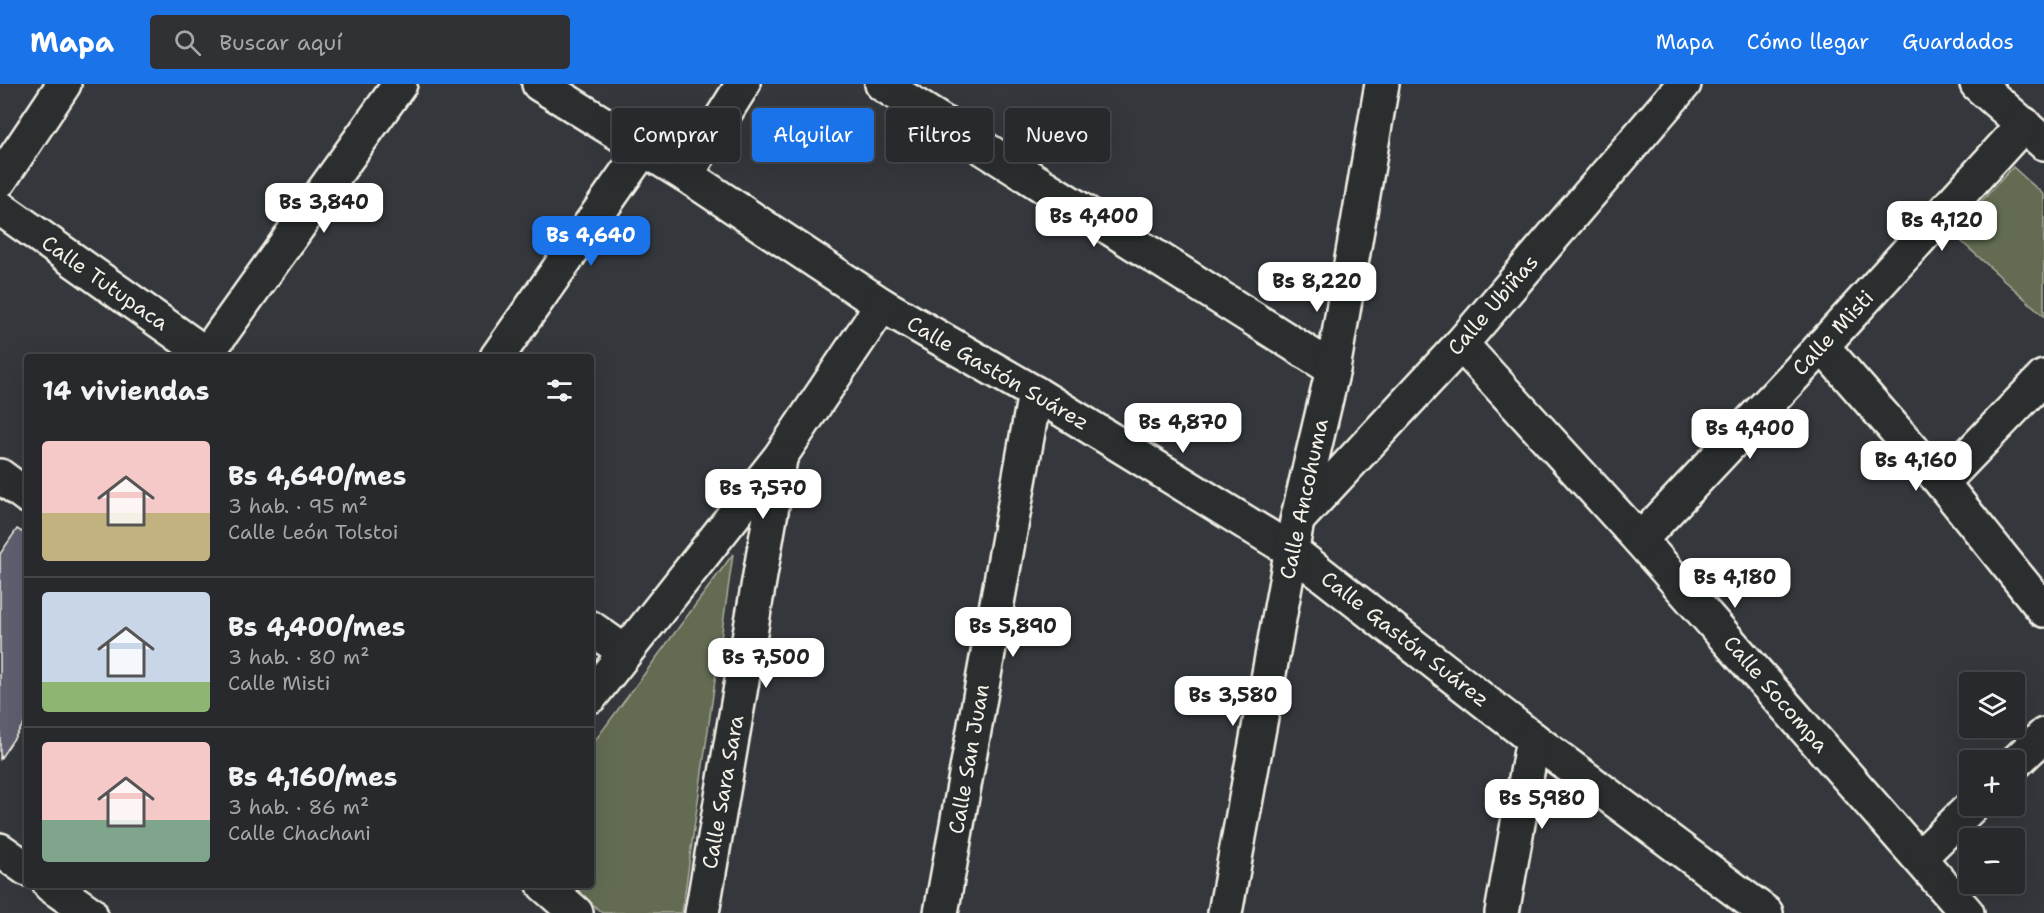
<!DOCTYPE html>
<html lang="es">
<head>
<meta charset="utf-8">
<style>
  :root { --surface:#27292c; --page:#2f3134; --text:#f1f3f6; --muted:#a4a6a9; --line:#434548; --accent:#1a73e8 }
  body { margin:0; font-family:"Shantell Sans",sans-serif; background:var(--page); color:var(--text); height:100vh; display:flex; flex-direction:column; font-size:22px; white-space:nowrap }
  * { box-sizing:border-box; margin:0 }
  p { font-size:20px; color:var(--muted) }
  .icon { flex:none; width:33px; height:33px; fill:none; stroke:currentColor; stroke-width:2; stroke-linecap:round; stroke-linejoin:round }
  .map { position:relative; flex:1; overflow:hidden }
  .panel { position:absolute; left:24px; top:270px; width:570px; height:534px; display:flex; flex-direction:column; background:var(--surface); border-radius:6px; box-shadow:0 6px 24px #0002,0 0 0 2px var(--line) }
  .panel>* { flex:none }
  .top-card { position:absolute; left:612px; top:24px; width:570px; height:54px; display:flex; gap:12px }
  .tools { position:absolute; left:1959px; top:588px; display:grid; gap:12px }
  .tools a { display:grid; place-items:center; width:66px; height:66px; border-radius:6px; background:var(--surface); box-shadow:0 6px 24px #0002,0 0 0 2px var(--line); font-size:30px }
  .price { position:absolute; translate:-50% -51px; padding:0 14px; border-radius:12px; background:#fff; color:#222; font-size:20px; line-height:39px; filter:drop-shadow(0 2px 3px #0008) }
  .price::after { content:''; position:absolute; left:50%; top:36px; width:18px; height:14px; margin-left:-9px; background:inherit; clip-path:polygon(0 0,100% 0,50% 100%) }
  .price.on { background:var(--accent); color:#fff }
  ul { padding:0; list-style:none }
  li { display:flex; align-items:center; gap:18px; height:150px; padding:0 18px }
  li+li { border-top:2px solid var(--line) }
  li span { display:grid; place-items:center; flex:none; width:168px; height:120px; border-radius:6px; color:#555 }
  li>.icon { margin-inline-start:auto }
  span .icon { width:72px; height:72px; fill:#fffc; stroke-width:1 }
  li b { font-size:26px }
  h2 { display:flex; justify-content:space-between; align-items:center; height:72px; padding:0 18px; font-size:26px }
  .pill { padding:0 21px; border-radius:6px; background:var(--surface); box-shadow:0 6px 24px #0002,0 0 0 2px var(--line); font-size:21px; line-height:54px }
  .pill.on { background:var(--accent); color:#fff }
  header { display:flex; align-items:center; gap:36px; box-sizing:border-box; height:84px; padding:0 30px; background:var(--accent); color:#fff }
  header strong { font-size:28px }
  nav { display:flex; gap:33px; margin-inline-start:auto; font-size:21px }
  .search { width:420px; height:54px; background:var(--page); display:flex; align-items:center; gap:15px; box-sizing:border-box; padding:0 21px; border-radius:6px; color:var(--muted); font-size:22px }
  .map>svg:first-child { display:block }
</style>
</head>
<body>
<header>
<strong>Mapa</strong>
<div class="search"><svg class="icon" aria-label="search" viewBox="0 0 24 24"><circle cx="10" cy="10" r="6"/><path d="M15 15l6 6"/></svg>Buscar aquí</div>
<nav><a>Mapa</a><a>Cómo llegar</a><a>Guardados</a></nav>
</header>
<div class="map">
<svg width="2044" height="829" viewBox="0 0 2044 829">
  <rect width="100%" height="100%" fill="#34373b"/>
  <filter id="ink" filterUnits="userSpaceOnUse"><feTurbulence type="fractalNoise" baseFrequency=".0167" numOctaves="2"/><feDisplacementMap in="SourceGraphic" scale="12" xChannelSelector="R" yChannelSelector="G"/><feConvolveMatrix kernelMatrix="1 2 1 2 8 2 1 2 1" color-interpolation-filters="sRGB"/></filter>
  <g filter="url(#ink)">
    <g fill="#646c53" stroke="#acae9e" stroke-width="1.5">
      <path d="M2013 83 2044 111V232L1952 149Z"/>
      <path d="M733 470 682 829H602L572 801H591V662Z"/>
    </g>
    <path fill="#5e5e6f" stroke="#f4f1e8" stroke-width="1.5" d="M17 445 27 451V635L0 675V470Z"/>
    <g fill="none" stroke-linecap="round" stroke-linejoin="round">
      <defs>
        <g id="street">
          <path d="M539 0 686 91 882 221 1035 309 1292 467 1533 655 1766 829"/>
          <path d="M882 0 1333 285"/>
          <path d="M1977 0 2044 59"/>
          <path d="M686 91 743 0"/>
          <path d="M0 96 64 0"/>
          <path d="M0 124 210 273"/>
          <path d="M1461 260 1640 456 1967 829"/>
          <path d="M1822 262 1942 399 2044 526"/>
          <path d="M206 271 400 0"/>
          <path d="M497 273 644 64"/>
          <path d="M0 392 27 412"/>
          <path d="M1942 399 2044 293"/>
          <path d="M1299 434 1461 260 1684 0"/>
          <path d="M1640 456 1822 262 2024 40"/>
          <path d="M591 544 625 568"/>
          <path d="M591 612 780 373 882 221"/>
          <path d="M2014 680 2044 651"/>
          <path d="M0 766 27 785"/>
          <path d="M1920 773 1972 722"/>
          <path d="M50 801 90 829"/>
          <path d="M544 801 576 829"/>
          <path d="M702 829 780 375"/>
          <path d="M941 829 1035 309"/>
          <path d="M1225 829 1297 437 1333 285 1382 0"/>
          <path d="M1502 829 1533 655"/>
        </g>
      </defs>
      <use href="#street" stroke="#f4f1e8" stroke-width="38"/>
      <use href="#street" stroke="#2a2d2e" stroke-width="33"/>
    </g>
  </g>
  <g text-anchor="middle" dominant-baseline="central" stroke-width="5" stroke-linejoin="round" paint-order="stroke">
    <g font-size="21" fill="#f4f1e8" stroke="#2a2d2e">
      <text transform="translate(105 199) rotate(35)">Calle Tutupaca</text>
      <text transform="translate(1493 221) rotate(-49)">Calle Ubiñas</text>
      <text transform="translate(1833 249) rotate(-47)">Calle Misti</text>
      <text transform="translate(998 289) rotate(30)">Calle Gastón Suárez</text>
      <text transform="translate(1304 415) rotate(-78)">Calle Ancohuma</text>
      <text transform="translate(1405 555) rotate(38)">Calle Gastón Suárez</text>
      <text transform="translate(1776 610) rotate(49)">Calle Socompa</text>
      <text transform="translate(969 675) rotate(-80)">Calle San Juan</text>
      <text transform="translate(723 708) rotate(-80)">Calle Sara Sara</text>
    </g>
  </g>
</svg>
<div class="tools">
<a><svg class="icon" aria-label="layers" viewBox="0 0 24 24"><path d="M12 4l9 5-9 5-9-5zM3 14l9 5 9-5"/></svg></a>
<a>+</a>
<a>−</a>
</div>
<b class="price" style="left:324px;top:150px">Bs 3,840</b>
<b class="price" style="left:1094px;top:164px">Bs 4,400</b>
<b class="price" style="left:1942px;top:168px">Bs 4,120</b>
<b class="price on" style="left:591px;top:183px">Bs 4,640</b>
<b class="price" style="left:1317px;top:229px">Bs 8,220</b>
<b class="price" style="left:1183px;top:370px">Bs 4,870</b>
<b class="price" style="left:1750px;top:376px">Bs 4,400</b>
<b class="price" style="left:1916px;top:408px">Bs 4,160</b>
<b class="price" style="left:763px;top:436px">Bs 7,570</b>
<b class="price" style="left:1735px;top:525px">Bs 4,180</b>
<b class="price" style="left:1013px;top:574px">Bs 5,890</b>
<b class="price" style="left:766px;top:605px">Bs 7,500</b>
<b class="price" style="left:1233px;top:643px">Bs 3,580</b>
<b class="price" style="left:1542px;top:746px">Bs 5,980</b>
<div class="top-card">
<a class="pill">Comprar</a>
<a class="pill on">Alquilar</a>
<a class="pill">Filtros</a>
<a class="pill">Nuevo</a>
</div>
<section class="panel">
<h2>14 viviendas<svg class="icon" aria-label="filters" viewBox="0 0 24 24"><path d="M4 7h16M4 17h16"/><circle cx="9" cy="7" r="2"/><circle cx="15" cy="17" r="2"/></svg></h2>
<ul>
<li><span style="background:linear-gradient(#f6c9c9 60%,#c2b280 0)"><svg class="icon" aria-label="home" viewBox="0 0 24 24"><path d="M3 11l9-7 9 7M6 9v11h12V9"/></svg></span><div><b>Bs 4,640/mes</b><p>3 hab. · 95 m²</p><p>Calle León Tolstoi</p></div></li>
<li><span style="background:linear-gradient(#c9d6e8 75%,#8fb573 0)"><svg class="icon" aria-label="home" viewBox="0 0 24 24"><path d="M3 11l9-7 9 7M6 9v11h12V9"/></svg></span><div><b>Bs 4,400/mes</b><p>3 hab. · 80 m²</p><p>Calle Misti</p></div></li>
<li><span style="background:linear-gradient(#f6c9c9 65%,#7fa58c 0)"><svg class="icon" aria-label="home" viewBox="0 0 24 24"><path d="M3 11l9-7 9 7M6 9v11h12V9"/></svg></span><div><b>Bs 4,160/mes</b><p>3 hab. · 86 m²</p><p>Calle Chachani</p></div></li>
</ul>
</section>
</div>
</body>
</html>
